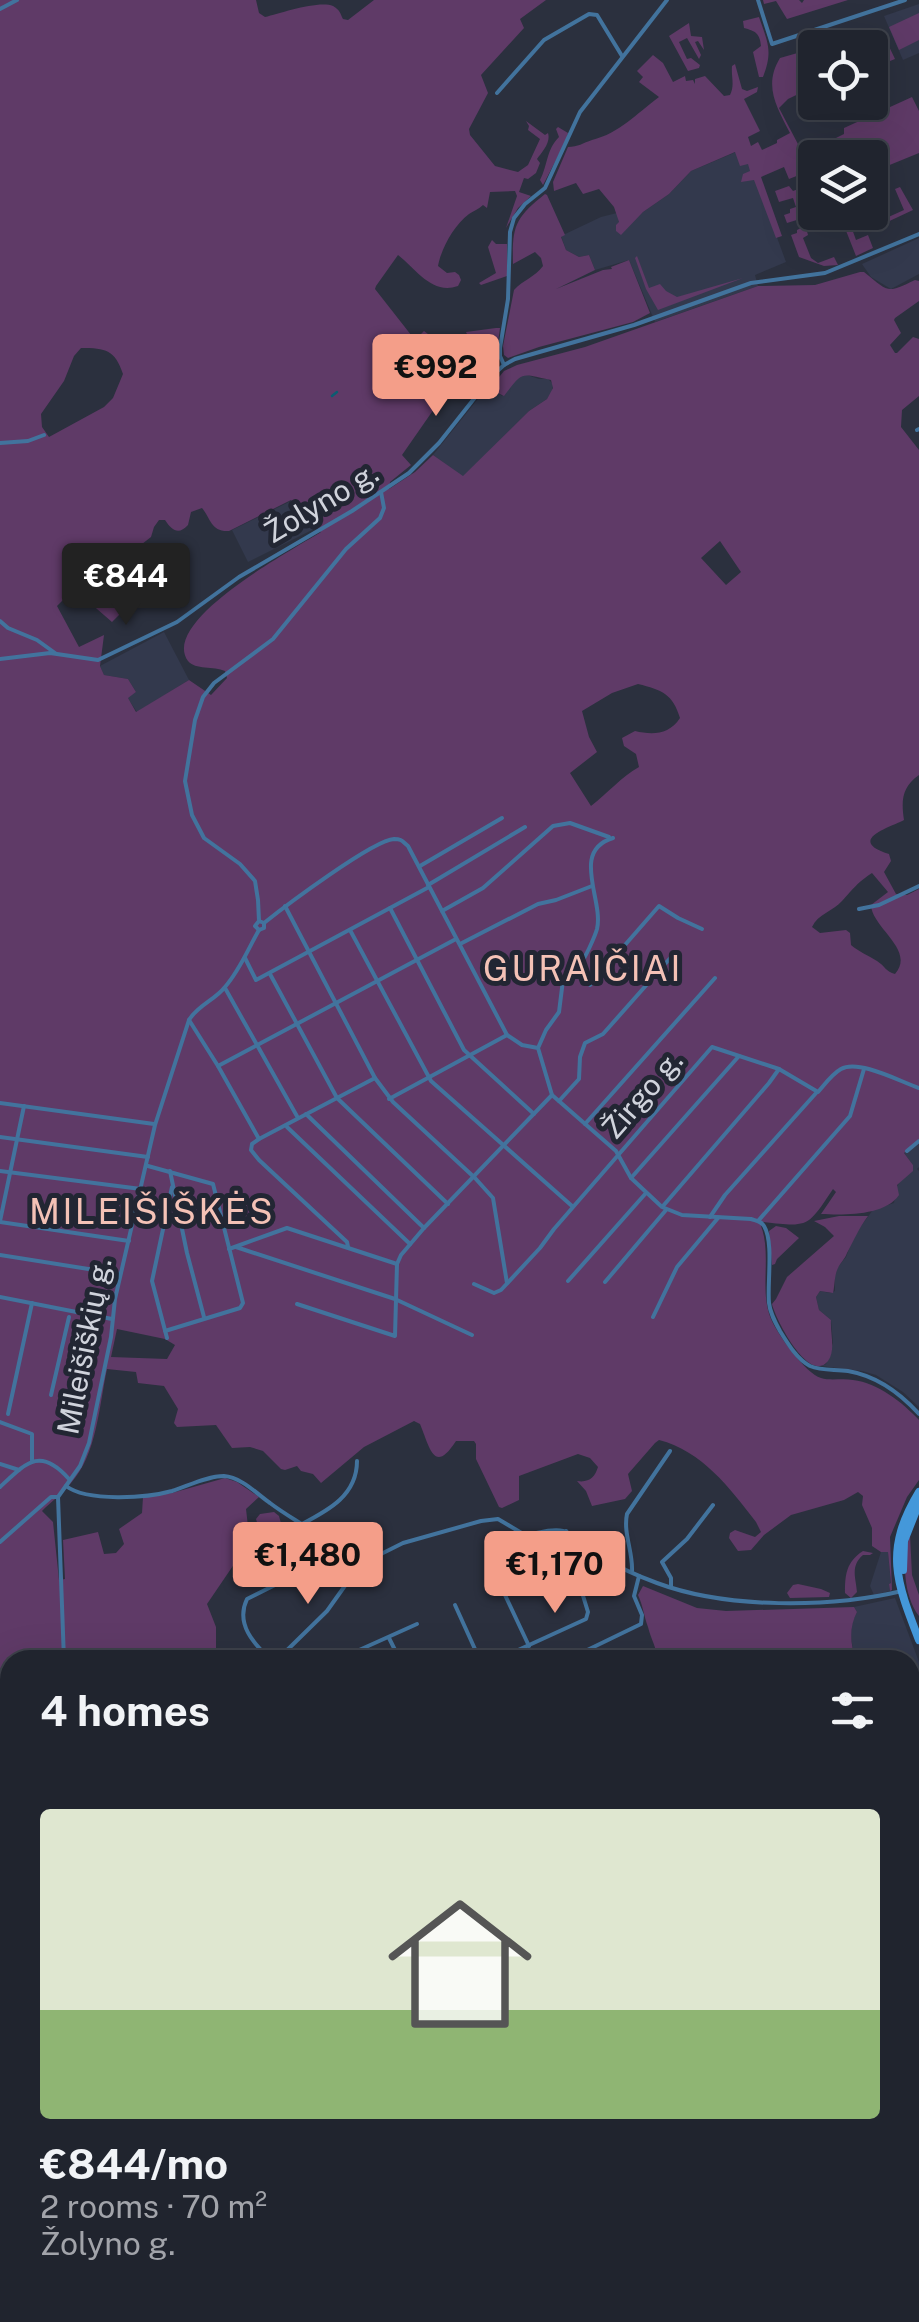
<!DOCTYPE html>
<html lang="en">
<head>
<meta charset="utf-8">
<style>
  :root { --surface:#20242e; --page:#2d303a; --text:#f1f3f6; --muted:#a2a4aa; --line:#3d414a; --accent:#f49e89 }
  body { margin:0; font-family:"Public Sans",sans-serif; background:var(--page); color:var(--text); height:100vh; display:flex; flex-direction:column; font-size:38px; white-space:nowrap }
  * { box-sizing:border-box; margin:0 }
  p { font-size:32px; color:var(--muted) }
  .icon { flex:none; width:55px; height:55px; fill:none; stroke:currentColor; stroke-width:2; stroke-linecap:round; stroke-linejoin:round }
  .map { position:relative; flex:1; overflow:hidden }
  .side { position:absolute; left:0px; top:1650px; width:920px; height:672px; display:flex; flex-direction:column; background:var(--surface); border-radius:30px 30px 0 0; box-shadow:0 10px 40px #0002,0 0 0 2px var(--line) }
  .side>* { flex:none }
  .controls { position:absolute; left:798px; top:30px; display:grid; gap:20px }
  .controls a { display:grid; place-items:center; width:90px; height:90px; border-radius:10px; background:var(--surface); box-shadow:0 10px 40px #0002,0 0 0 2px var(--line); font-size:50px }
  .price { position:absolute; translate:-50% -85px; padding:0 22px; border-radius:10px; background:var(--accent); color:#111; font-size:32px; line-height:65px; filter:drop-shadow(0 2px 5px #0008) }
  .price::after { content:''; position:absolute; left:50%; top:60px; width:30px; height:22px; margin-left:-15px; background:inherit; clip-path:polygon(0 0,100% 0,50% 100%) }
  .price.selected { background:#222; color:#fff }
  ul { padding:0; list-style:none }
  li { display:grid; align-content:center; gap:20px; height:530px; padding:0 40px }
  li span { display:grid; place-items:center; height:310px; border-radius:10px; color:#555 }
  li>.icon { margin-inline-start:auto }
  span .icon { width:180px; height:180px; fill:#fffc; stroke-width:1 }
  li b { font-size:42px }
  h2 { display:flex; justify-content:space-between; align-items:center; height:120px; padding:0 40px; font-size:42px }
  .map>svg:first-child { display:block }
</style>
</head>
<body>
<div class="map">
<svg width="919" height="2322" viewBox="0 0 919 2322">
  <rect width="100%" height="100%" fill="#2b303e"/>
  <g fill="#33394d">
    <path d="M919 4V53L903 60 884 16Z"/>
    <path d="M736 152 749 161 786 262 755 275 758 286 655 322 629 260 595 270 589 255 579 257 566 250 561 236 601 217 617 213 619 222 628 226 643 212 669 194 691 171Z"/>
    <path d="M919 238V274L891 289 871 277 862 264Z"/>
    <path d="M524 374 539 379H548L553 384 552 392 547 399 529 411 463 477 433 455 493 380 495 382 493 388 502 396 519 376Z"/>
    <path d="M291 501 316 528 248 562 232 530Z"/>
    <path d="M164 632 189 680 137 712 127 697 136 692 128 679 104 675 100 666Z"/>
    <path d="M919 1140V1167L917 1169 919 1171V1407L903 1392 876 1375 862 1371 821 1366 826 1364 833 1343 831 1320 819 1310 816 1297 820 1291 830 1293 835 1291V1275L838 1267 846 1257 855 1234 873 1210 894 1203 897 1186 913 1165 904 1153Z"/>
    <path d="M881 1552H888L891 1583 889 1584 890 1591 874 1595 870 1586Z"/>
    <path d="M895 1598 919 1662V1685L910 1682V1660H856L854 1657 851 1636 852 1622 857 1612 854 1607Z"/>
  </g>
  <g fill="#5f3a67" fill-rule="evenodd">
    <path d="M0 0H256L259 13 265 17C281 13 319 0 333 6 340 10 340 13 343 19L348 20 374 0H546L520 19 524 28 481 75 488 93 469 129 470 135 495 166 518 172 528 165 540 139 528 130 529 126 526 121 545 135 548 133C551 143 542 152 537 159L540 163 536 173 528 179 524 178 519 192 531 196 518 208 506 228 517 196 515 191 490 192 487 208 483 205C479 209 473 211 469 214 454 225 441 249 438 266L447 273 455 272 459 275 461 280 458 286C432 295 417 270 398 255L376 286 375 289 415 340 424 331 449 350 431 372 433 387 444 395 418 390 420 394 434 405V409L402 455 411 465 390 482 389 489 415 472 433 455 463 476 529 411 547 399 553 388 551 380C520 374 524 370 504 396L494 391 495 382 504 371 517 365 585 347 758 286 815 285 860 272H864C889 292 886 294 915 280L919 281V301L895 318 894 320 901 333 890 345 895 353H897L913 337 919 339V396L902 410 901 427 919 450V775C902 787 901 800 904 820 891 827 845 840 889 854L891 861 884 872 896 894 907 895 919 889V1140L904 1153 913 1165V1171L897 1185 899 1195C885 1216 844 1215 821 1214L836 1192 833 1189C807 1228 809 1227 763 1222L761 1226C772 1255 759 1290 771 1319 778 1335 805 1373 821 1378 830 1381 843 1378 853 1380 878 1383 902 1402 919 1420V1480L907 1497 890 1537 892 1590 890 1591 889 1584 891 1583 888 1552H881L872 1546V1528L862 1505 863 1496 858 1492 844 1500 791 1515 764 1535 751 1550 738 1551 729 1538 730 1533 735 1530 755 1537 761 1532 756 1522C730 1488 702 1451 659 1440L655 1443 628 1474 632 1491 625 1499 592 1506 586 1491 577 1481C589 1483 595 1477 598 1467L590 1458 578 1454 519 1476V1500L502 1508 499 1507 476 1459V1444L474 1441H456C434 1475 430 1448 420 1424L414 1421 364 1447 321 1483 313 1474 301 1471 297 1466 285 1470 281 1469 263 1451 250 1447 232 1448 216 1425 177 1427 174 1423 178 1409 164 1386 138 1383 136 1372 107 1369C99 1406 97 1454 71 1483 63 1493 51 1502 42 1511L53 1522 59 1580 65 1579 63 1540 98 1532 104 1554 116 1553 124 1544 119 1529 142 1513 143 1497 172 1493 225 1478 237 1482 259 1497 246 1509 249 1535 241 1554 207 1604 216 1627V1660H10V2148L0 2162ZM81 348C106 348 115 350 123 374L113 398 104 407 49 437 42 427 41 414 64 381 74 356ZM291 500 321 532C294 549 159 621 188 661 195 670 214 666 225 671L227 678 211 695 189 680 136 712 128 698 136 692 128 679 104 675 100 666 104 635 79 647 57 606 74 589 112 622 131 603 117 583 115 565 151 537 154 527 159 520H165C172 531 179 535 188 525L191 512 202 508C211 519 211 532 229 531ZM720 541 741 572 726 585 701 558ZM638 684C662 690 673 694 680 718 669 735 652 735 635 731L622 738 624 746 636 754 639 767C621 777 608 793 591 806L570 773 597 752 589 737 582 711 612 693ZM872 873 888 892 871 905C872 928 916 950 895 974 886 972 885 966 877 961 868 955 859 952 851 945L850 933 846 930 820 933 812 927C818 914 833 911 842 901 854 888 857 883 872 873ZM117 1329 165 1339 175 1345 167 1359 111 1357Z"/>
    <path d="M763 0H799L802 3 804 0H848L787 19 776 1 764 4Z"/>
    <path d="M919 13V40L899 50 889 27Z"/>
    <path d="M759 17C768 43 773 51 763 77H759L753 52 761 46C760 33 755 31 744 28L743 21Z"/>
    <path d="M689 23 691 36 702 37 704 50 698 41 695 42 701 55 699 59 687 38 679 42 687 59 691 58 700 65 699 68 688 71 669 36Z"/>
    <path d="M885 38 895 59 870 69V48L859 47Z"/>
    <path d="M815 48V86L788 99 779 108 799 146 814 139 816 142 821 140 831 157 815 158V186L801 192 805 204 801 209 808 235 803 238 811 258 818 263 834 257 838 265 824 266 799 257 791 235 797 233V230L803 227 800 219 787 223 784 215 790 213V209L796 207 793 198 779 202 775 191 789 186 793 191 801 188V184L808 183 804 173 789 179 784 167 761 177 782 236 776 238 754 180 741 182 743 174 750 171 748 164 740 166 735 152 691 171 669 194 643 212 621 235 616 231V225L619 222 614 207 599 189 583 194 576 183 554 191 553 182 568 147C578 147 583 143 592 140 620 133 636 114 659 97L639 82 643 77 637 71 653 55 663 63 673 82 685 76 686 81 693 80 695 84V79L705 76 724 96 730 95C735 85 731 77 732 66L735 64 742 89 747 91 758 87 757 92 744 99 760 131 748 137 751 146 758 142 762 150 777 143V140L790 133C777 107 763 86 780 58Z"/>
    <path d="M912 97 919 111V153L870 173V158L858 157 860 156 856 149 849 151 851 158 845 157 840 146 831 150 828 142 844 134V128Z"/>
    <path d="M558 127 568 133 567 139 543 185 540 180C548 165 546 150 559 137L556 129Z"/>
    <path d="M900 187 913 210 866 232 864 228 904 210 895 189Z"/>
    <path d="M545 194 547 195 565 235 561 237 566 250 579 257 589 255 595 270 556 289 603 270 612 269 611 267 629 260 650 313 633 322 539 347 508 358 504 355 503 346 514 290C523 280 535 277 543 266L541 258 535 252 513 264C512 226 515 218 545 194Z"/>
    <path d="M870 211 874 219 851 226 856 240 868 235 873 248 856 256 841 218H838L835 213 870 212Z"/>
    <path d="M492 240 496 244H507V276L481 285 479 283 496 273 488 247Z"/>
    <path d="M637 256 649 288 660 284 666 291 677 297 743 278 658 310 646 289 635 258Z"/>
    <path d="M496 328H500L497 350 493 354 483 352V348L473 341 471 343 466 332Z"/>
    <path d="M839 1216H868C859 1228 854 1240 847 1253 845 1259 840 1263 838 1268 834 1276 835 1285 833 1293L820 1291 816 1297 819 1310 831 1320C830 1333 836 1350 828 1361 809 1385 775 1318 772 1304L776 1299 787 1277 834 1236 825 1227 814 1221Z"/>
    <path d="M776 1226 786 1228 799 1238 777 1259 775 1264 772 1265 769 1231Z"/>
    <path d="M274 1512 279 1516 282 1527 290 1530 293 1534 290 1538 268 1546 263 1543 256 1519 260 1514Z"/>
    <path d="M910 1535 912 1575 919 1595V1616C903 1595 902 1559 910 1535Z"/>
    <path d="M863 1551 873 1553 870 1555H863C850 1566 856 1578 857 1592L851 1598 845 1593C845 1575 846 1562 863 1551Z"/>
    <path d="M798 1584 821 1589 830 1593 829 1597 790 1598 787 1593 793 1585Z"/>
    <path d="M643 1586 697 1608 726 1611 854 1607 857 1612C849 1627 850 1644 856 1660H657C657 1647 651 1640 648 1627 644 1616 643 1606 638 1595Z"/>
    <path d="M919 1765V2322H735L739 2313 910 2312V1786Z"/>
    <path d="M263 2313 678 2312V2313L677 2322H263L265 2314Z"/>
  </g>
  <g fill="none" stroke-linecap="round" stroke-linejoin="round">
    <path stroke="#0c5c71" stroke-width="2.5" d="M332 396 337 392"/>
    <g stroke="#42739d" stroke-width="4">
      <path d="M758 0 772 44 905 0"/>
      <path d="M0 9 17 0"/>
      <path d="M497 93 544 40 589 14 597 15 622 56"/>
      <path d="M504 365 500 356V348L508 299 510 232 514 218 525 204 545 188 580 112 667 0"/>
      <path d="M917 430 919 429"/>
      <path d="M0 443 28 441 44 435"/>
      <path d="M0 621 8 628 37 640 55 653"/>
      <path d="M0 659 50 653 98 660 177 622 239 577 352 511 409 473 439 443 492 376 504 365 515 359 634 325 751 283 825 273 919 234"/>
      <path d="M420 866 502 818"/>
      <path d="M428 885 525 827"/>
      <path d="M285 906 375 1078 259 1139 252 1144 251 1150 259 1160 347 1242 348 1247"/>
      <path d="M390 908 429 887"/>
      <path d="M859 909 879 905 919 886"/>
      <path d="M442 911 483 888 553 826 570 823 609 837"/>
      <path d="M264 923C284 907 373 840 394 839 402 839 402 841 408 846L507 1035 522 1045 538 1048 552 1095 616 1151 631 1178 662 1207 682 1215 751 1219C757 1221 761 1221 764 1226 774 1242 767 1284 769 1303 770 1313 775 1322 780 1331 788 1344 797 1359 810 1366 822 1371 835 1369 848 1371 877 1376 900 1393 919 1414"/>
      <path d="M259 930 255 926 259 921 258 900 255 881 240 864 204 838 192 815 185 781 195 720 203 697 214 683 273 639 346 549 380 518 384 508 381 492"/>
      <path d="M350 930 431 1081 572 1206"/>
      <path d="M460 944 538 904 556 900 592 886"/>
      <path d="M245 958 256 980 390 908 464 1050 534 1114"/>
      <path d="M583 961 590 985 659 906 678 918 702 929"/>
      <path d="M270 974 337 1098 448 1204"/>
      <path d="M225 988 298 1118"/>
      <path d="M189 1020 218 1066 456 939"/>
      <path d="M538 1048 546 1030 559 1012 563 980C568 974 575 970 580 964 585 959 595 936 597 929 604 900 570 851 613 838"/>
      <path d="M218 1066 259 1139"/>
      <path d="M375 1078 393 1102 475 1178 493 1198 507 1283"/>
      <path d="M389 1099 507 1035"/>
      <path d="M559 1101 579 1079 580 1057 585 1043 603 1034 673 955"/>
      <path d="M0 1103 154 1124"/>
      <path d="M306 1114 424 1228"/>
      <path d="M585 1124 715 978"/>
      <path d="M287 1127 410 1244"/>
      <path d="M0 1137 148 1157"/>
      <path d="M907 1151 919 1141"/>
      <path d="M148 1166 213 1184 243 1303 240 1308 165 1331"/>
      <path d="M0 1171 141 1189"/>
      <path d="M170 1171 187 1253 204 1317"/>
      <path d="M631 1178 739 1056"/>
      <path d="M663 1206 769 1083 779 1069"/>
      <path d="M710 1217 725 1195 817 1092"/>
      <path d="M0 1221 24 1106"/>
      <path d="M758 1221 850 1116 864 1069"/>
      <path d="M0 1222 129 1241"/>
      <path d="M236 1247 395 1299 472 1335"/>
      <path d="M229 1249 287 1228 397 1264"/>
      <path d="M0 1255 120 1274"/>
      <path d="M568 1281 646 1193"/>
      <path d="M605 1282 666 1210"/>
      <path d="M474 1284 494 1293 501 1290 540 1248 554 1229 712 1047 779 1069 818 1092C825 1084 832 1074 841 1069 859 1059 901 1082 919 1088"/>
      <path d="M0 1297 112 1319"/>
      <path d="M297 1304 395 1336 397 1264 401 1255 424 1228 552 1095"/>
      <path d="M653 1317 677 1267 718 1218"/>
      <path d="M167 1338 152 1281 172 1187"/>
      <path d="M51 1395 69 1317"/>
      <path d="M8 1414 32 1303"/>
      <path d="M0 1422 32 1434V1461"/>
      <path d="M0 1464 19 1470"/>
      <path d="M66 1486C87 1502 147 1498 172 1491 188 1486 207 1476 224 1476 241 1477 257 1494 270 1503 287 1516 305 1525 322 1538 334 1548 345 1558 359 1565L403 1543 481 1521 498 1519 525 1535C537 1534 550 1528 563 1531 577 1534 588 1549 601 1557 618 1567 638 1576 657 1583 727 1609 830 1608 902 1591"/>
      <path d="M0 1487C26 1463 40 1446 69 1479"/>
      <path d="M58 1497 80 1466 89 1443 111 1337 115 1299 155 1125 189 1020C198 1005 215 1000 225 987 240 970 248 949 259 930L264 928V923L259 921"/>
      <path d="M58 1497 64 1660"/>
      <path d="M302 1524C329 1510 357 1495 357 1461"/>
      <path d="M0 1542 51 1497H58"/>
      <path d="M632 1571C633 1552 623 1533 627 1514L670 1451"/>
      <path d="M497 1578 529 1646"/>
      <path d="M671 1587V1578L662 1562 687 1539 713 1505"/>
      <path d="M455 1605 479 1658"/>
      <path d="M389 1638 400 1660"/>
      <path d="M577 1655 641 1624 642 1615 634 1596 639 1576"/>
      <path d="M271 1660C254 1644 235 1624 247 1599L277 1584"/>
      <path d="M277 1660 327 1611 359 1566"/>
      <path d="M337 1660 417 1624"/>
      <path d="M461 1660 516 1651 586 1619 588 1612 565 1537 566 1531"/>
      <path d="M910 1883 919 1894"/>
      <path d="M0 1888 10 1875"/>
      <path d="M0 2291 10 2290"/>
      <path d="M120 2312 121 2322"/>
      <path d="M137 2312 151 2315 161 2312"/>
      <path d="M255 2312 262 2316"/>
    </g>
    <g stroke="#4498da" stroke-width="8">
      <path d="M919 1492C884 1550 896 1581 919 1640"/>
      <path d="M903 1570 904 1541 919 1503"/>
      <path d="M910 1778 919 1755"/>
      <path d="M731 2322 736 2312"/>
    </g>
  </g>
  <g text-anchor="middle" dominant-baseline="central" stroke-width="10" stroke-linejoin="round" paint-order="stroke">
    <g font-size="30" fill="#d0d3dc" stroke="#222633">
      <text transform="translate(321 502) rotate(-31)">Žolyno g.</text>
      <text transform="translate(642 1094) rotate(-49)">Žirgo g.</text>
      <text transform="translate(84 1346) rotate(-79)">Mileišiškių g.</text>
    </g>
    <g font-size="35" letter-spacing="2.5" fill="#f4c2b6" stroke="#222633">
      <text x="583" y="968">GURAIČIAI</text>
      <text x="152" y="1211">MILEIŠIŠKĖS</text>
    </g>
  </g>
</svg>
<div class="controls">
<a><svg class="icon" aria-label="locate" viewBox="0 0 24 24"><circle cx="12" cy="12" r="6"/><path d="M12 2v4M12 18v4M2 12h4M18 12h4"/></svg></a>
<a><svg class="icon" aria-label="layers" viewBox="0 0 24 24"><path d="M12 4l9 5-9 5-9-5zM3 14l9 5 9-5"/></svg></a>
</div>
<b class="price" style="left:436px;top:419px">€992</b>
<b class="price selected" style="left:126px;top:628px">€844</b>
<b class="price" style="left:308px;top:1607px">€1,480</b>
<b class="price" style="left:555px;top:1616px">€1,170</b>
<section class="side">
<h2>4 homes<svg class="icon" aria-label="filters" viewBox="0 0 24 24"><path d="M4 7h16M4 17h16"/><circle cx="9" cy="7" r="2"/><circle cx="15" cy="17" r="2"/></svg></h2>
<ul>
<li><span style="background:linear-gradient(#dfe7d0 65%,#8fb573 0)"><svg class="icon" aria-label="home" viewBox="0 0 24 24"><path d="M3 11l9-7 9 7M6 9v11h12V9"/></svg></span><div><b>€844/mo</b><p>2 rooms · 70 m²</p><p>Žolyno g.</p></div></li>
</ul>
</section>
</div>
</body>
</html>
